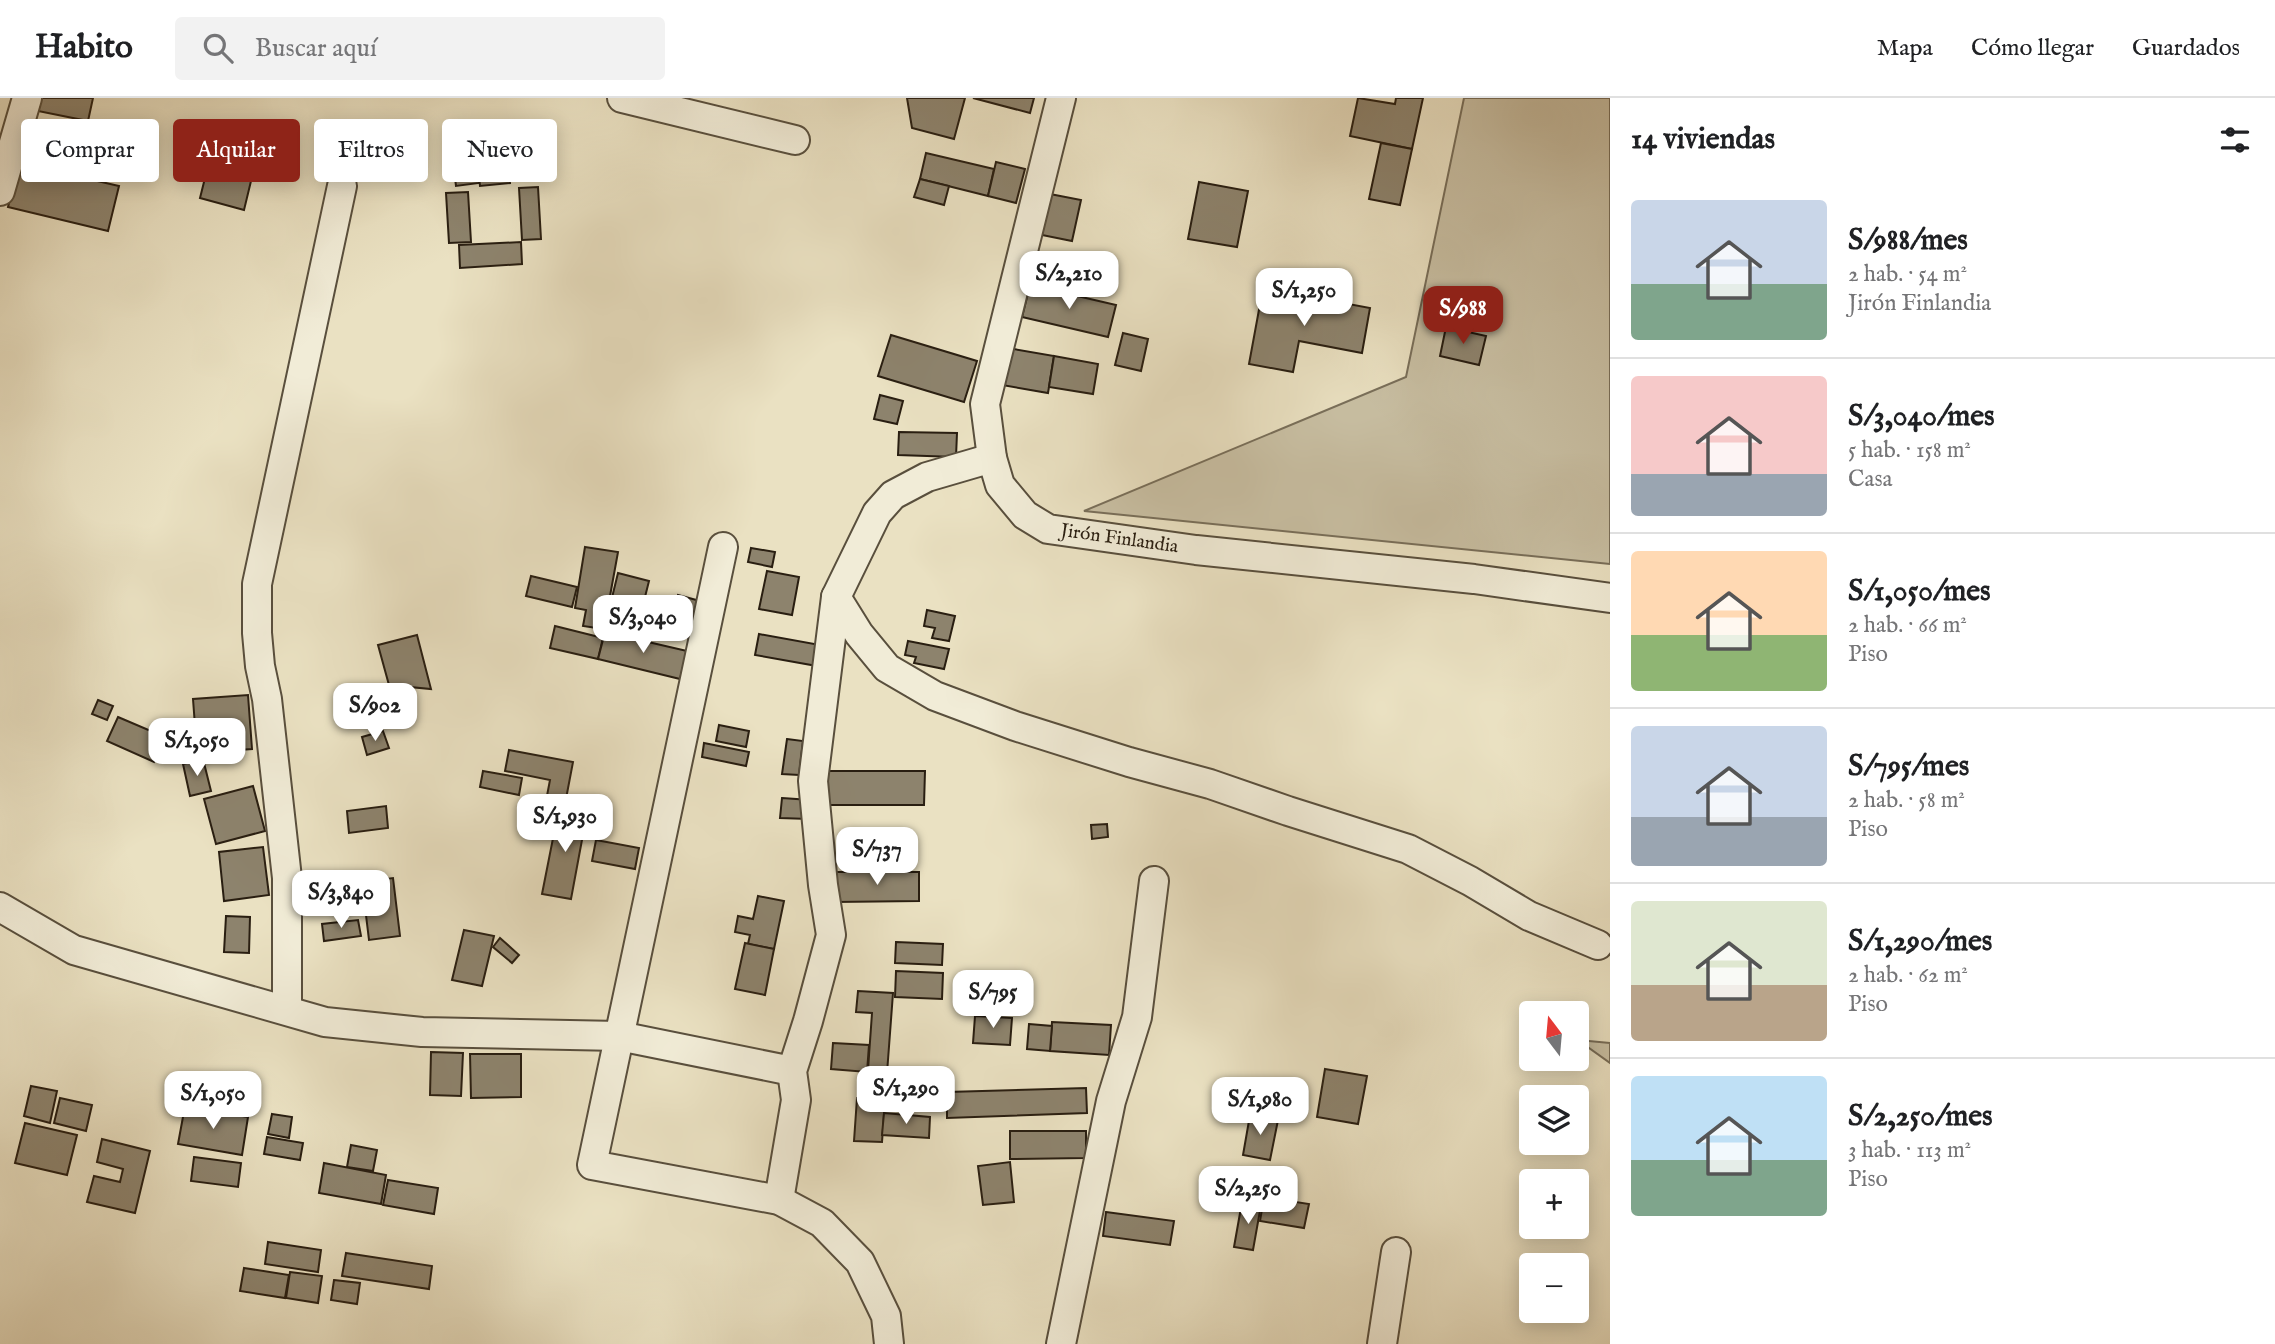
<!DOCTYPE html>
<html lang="es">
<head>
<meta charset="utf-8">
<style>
  :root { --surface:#fff; --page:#f2f2f2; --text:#202124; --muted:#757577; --line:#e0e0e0; --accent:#8f2418 }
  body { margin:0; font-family:"IM FELL English",serif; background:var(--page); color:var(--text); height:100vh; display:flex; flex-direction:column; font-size:26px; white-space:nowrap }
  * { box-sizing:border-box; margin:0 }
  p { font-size:23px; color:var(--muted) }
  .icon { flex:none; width:38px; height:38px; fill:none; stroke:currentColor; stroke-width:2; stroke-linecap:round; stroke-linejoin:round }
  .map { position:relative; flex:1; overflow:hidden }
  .side { display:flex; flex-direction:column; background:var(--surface); width:665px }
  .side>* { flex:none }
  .banner { position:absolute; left:21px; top:21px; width:665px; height:63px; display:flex; gap:14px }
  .needle { width:46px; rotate:344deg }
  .controls { position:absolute; left:1519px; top:903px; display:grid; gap:14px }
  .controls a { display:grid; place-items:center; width:70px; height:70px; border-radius:7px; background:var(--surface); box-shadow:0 4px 18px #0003; font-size:35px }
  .price { position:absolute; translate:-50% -60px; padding:0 16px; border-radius:14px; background:#fff; color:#222; font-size:23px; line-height:46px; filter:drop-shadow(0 2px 4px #0008) }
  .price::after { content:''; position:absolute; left:50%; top:42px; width:21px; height:16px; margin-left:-10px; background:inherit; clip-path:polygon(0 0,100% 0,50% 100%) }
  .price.on { background:var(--accent); color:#fff }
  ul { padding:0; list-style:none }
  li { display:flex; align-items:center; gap:21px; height:175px; padding:0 21px }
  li+li { border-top:2px solid var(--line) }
  li span { display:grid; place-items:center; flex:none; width:196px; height:140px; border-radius:7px; color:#555 }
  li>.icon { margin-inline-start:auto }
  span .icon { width:84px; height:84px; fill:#fffc; stroke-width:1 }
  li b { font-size:30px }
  h2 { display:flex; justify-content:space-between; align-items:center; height:84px; padding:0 21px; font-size:30px }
  .pill { padding:0 24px; border-radius:7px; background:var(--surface); box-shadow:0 4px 18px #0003; font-size:24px; line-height:63px }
  .pill.on { background:var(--accent); color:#fff }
  header { display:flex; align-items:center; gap:42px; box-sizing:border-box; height:98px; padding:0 35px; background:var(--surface); border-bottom:2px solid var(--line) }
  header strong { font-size:33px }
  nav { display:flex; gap:38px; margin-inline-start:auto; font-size:24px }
  .search { width:490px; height:63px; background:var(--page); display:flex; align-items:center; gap:18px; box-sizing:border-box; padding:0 24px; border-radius:7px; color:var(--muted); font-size:26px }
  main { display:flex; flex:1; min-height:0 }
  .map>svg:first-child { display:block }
</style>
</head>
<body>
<header>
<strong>Habito</strong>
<div class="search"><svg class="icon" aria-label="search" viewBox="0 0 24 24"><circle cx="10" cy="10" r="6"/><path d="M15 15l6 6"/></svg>Buscar aquí</div>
<nav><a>Mapa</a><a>Cómo llegar</a><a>Guardados</a></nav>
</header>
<main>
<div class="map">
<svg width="1610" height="1246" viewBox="0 0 1610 1246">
  <rect width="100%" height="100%" fill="#eae1c2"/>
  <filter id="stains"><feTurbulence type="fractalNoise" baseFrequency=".00286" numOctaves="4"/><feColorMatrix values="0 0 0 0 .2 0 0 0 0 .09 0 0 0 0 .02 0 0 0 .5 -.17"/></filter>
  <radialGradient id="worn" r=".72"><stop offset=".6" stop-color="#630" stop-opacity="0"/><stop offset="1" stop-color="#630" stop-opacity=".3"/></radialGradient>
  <g fill="#c9c0a4" stroke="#796f5a" stroke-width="2">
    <path d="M1464 0H1610V466L1084 413 1406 279Z"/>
    <path d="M1578 942 1610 945V965Z"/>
  </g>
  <g fill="#8d836d" stroke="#291e11" stroke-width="2">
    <path d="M41 0H93L88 23 38 13Z"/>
    <path d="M907 0H965L954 41 912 30Z"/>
    <path d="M973 0H1034L1030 15Z"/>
    <path d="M1358 0 1395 6 1396 0H1423L1412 51 1350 38Z"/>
    <path d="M1381 45 1412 51 1400 107 1369 101Z"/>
    <path d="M506 47 510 85 480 88 476 50Z"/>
    <path d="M476 55 479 85 456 88 452 57Z"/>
    <path d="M926 55 994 71 988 98 920 81Z"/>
    <path d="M996 64 1025 71 1016 105 988 98Z"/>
    <path d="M19 65 119 88 108 133 8 109Z"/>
    <path d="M207 72 251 83 244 112 200 100Z"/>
    <path d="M920 81 949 88 944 107 914 99Z"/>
    <path d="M1199 84 1248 93 1237 149 1188 141Z"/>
    <path d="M538 89 541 141 522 142 519 90Z"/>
    <path d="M468 94 471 144 449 145 446 95Z"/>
    <path d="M1050 96 1081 102 1072 143 1042 137Z"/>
    <path d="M521 144 522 166 460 170 459 147Z"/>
    <path d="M1030 187 1116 207 1108 239 1022 219Z"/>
    <path d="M1263 190 1370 210 1362 255 1299 243 1293 274 1249 266Z"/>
    <path d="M1446 229 1486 238 1479 267 1440 258Z"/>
    <path d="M1123 235 1148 241 1141 273 1115 267Z"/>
    <path d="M891 237 977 263 964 304 878 278Z"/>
    <path d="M1008 250 1054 258 1048 295 1002 287Z"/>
    <path d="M1054 258 1098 266 1093 296 1049 289Z"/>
    <path d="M880 297 903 303 897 326 874 321Z"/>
    <path d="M899 334 957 335 956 359 898 357Z"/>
    <path d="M585 449 618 454 604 531 583 528 586 512 575 510Z"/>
    <path d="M751 450 775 454 772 469 748 464Z"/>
    <path d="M767 473 799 479 792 517 759 511Z"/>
    <path d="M618 475 649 483 638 527 607 520Z"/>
    <path d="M531 478 577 489 572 509 526 498Z"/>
    <path d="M678 497 700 503 690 540 669 534Z"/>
    <path d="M927 512 955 518 949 543 932 540 935 530 924 528Z"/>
    <path d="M555 528 603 540 598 561 550 550Z"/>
    <path d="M605 534 687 553 680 581 598 561Z"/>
    <path d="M759 536 820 547 817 568 755 557Z"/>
    <path d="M417 537 431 591 389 587 378 547Z"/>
    <path d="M908 543 949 551 944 571 914 565 916 559 905 557Z"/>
    <path d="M248 597 252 651 197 655 193 601Z"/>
    <path d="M98 602 113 608 107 622 92 616Z"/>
    <path d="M118 619 165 639 154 664 107 643Z"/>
    <path d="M719 627 749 633 746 649 716 643Z"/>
    <path d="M383 633 389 650 367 657 362 639Z"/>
    <path d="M787 641 803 643 799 677 782 676Z"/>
    <path d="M704 645 749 654 746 668 702 659Z"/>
    <path d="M509 652 573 664 565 706 546 703 550 682 505 673Z"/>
    <path d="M203 661 211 693 190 698 183 666Z"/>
    <path d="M483 673 522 680 519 697 480 689Z"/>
    <path d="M824 673H925L924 707H824Z"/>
    <path d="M253 688 265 733 216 746 204 701Z"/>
    <path d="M782 700 810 702 809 721 780 720Z"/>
    <path d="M386 708 388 730 349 735 347 713Z"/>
    <path d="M559 710 587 715 571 801 542 796Z"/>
    <path d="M1107 726 1108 739 1092 741 1091 727Z"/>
    <path d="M596 742 639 750 635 771 592 763Z"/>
    <path d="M263 749 269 797 224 803 219 754Z"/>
    <path d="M835 774H919V803L835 804Z"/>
    <path d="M393 780 400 838 369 842 362 784Z"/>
    <path d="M356 791 358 812 314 817 311 797Z"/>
    <path d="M758 798 784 803 774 851 748 846 750 837 735 834 738 818 753 821Z"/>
    <path d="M226 818 250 819 249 855 224 854Z"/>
    <path d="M358 822 361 838 324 843 322 826Z"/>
    <path d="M464 832 494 838 482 888 452 882Z"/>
    <path d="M500 840 519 857 512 865 493 849Z"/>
    <path d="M896 844 943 846 942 867 895 865Z"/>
    <path d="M745 845 774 851 765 897 735 891Z"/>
    <path d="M896 873 943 875 942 901 895 899Z"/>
    <path d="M858 893 893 895 885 1002 866 1000 872 915 856 914Z"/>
    <path d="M975 918 1012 920 1010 947 973 945Z"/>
    <path d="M1052 924 1111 927 1109 957 1050 953Z"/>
    <path d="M1029 926 1052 928 1050 953 1027 951Z"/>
    <path d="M833 945 869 947 867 974 831 971Z"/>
    <path d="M431 954 463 955 461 998 430 997Z"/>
    <path d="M470 956H521V999L471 1000Z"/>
    <path d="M1325 971 1367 978 1358 1026 1317 1019Z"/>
    <path d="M31 988 57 993 50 1025 24 1018Z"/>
    <path d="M1086 990 1087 1015 947 1020V994Z"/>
    <path d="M60 1000 92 1007 86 1033 54 1025Z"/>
    <path d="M857 1000 885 1002 882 1044 854 1043Z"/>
    <path d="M185 1008 248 1019 242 1057 178 1046Z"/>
    <path d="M884 1015 930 1019 929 1040 882 1037Z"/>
    <path d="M272 1016 292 1019 289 1040 268 1036Z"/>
    <path d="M1250 1017 1278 1022 1270 1062 1243 1057Z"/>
    <path d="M25 1025 77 1037 67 1077 15 1065Z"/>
    <path d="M1010 1033H1086V1060L1010 1061Z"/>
    <path d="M267 1039 303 1045 300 1062 264 1056Z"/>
    <path d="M102 1041 150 1053 135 1115 87 1104 94 1078 120 1084 123 1071 97 1064Z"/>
    <path d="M351 1047 377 1052 373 1073 347 1069Z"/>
    <path d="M194 1059 241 1065 238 1089 191 1083Z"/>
    <path d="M1010 1064 1014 1104 983 1107 978 1068Z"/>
    <path d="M324 1065 386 1077 381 1106 319 1095Z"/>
    <path d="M388 1082 438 1090 434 1116 383 1107Z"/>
    <path d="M1264 1099 1309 1106 1304 1130 1260 1123Z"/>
    <path d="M1242 1104 1261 1107 1253 1152 1234 1149Z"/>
    <path d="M1106 1114 1174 1123 1170 1147 1103 1138Z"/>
    <path d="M268 1144 321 1152 318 1174 265 1166Z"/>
    <path d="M346 1155 432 1168 429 1191 342 1178Z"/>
    <path d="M244 1170 289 1177 285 1200 240 1193Z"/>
    <path d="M290 1174 322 1178 318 1205 286 1200Z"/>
    <path d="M334 1182 360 1185 357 1206 331 1202Z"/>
  </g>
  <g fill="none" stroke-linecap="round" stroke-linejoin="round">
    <defs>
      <g id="street">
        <path d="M622 0 795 42"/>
        <path id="s1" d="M1061 0 985 306 992 360 1000 387 1025 417 1048 431 1196 452 1474 481 1610 500"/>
        <path d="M0 93 27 0"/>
        <path d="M723 449 592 1067 779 1102 822 1125 860 1164 886 1218 889 1246"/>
        <path d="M836 499 859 536 887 570 935 598 1015 628 1129 664 1210 686 1288 713 1408 751 1470 783 1529 818 1598 847"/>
        <path d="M0 809 74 852 325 924 422 934 619 938 792 973"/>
        <path d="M287 912V780L267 601 260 568 257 535V486L342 88"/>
        <path d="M779 1102 796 1002 792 973 808 923 831 837 823 787 813 683 836 499 877 415 893 397 927 379 992 360"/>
        <path d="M1061 1246 1111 1003 1137 919 1154 783"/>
        <path d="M1382 1246 1396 1154"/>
      </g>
    </defs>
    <use href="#street" stroke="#594f3d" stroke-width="32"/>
    <use href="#street" stroke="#f1ecd7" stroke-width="28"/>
  </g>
  <g text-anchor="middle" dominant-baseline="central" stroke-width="5" stroke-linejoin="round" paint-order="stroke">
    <g font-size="19" fill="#291e11" stroke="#f1ecd7">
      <text stroke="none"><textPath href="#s1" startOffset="536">Jirón Finlandia</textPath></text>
    </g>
  </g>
  <rect width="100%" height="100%" filter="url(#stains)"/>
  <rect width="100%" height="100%" fill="url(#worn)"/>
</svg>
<div class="controls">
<a><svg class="needle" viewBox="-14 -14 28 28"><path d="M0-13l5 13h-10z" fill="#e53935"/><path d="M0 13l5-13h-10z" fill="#757577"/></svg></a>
<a><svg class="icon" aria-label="layers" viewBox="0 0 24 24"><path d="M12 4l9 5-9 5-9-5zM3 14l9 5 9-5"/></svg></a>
<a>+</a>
<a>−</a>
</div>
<b class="price" style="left:1069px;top:213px">S/2,210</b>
<b class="price" style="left:1304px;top:230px">S/1,250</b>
<b class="price on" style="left:1463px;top:248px">S/988</b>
<b class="price" style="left:643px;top:557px">S/3,040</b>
<b class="price" style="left:375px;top:645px">S/902</b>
<b class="price" style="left:197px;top:680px">S/1,050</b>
<b class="price" style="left:565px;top:756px">S/1,930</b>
<b class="price" style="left:877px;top:789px">S/737</b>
<b class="price" style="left:341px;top:832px">S/3,840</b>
<b class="price" style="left:993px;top:932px">S/795</b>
<b class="price" style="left:906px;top:1028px">S/1,290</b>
<b class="price" style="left:213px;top:1033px">S/1,050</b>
<b class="price" style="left:1260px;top:1039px">S/1,980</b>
<b class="price" style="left:1248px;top:1128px">S/2,250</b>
<div class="banner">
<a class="pill">Comprar</a>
<a class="pill on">Alquilar</a>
<a class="pill">Filtros</a>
<a class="pill">Nuevo</a>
</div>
</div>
<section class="side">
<h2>14 viviendas<svg class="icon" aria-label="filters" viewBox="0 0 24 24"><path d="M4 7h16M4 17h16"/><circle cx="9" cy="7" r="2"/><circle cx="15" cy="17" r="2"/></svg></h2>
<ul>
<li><span style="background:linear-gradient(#c9d6e8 60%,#7fa58c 0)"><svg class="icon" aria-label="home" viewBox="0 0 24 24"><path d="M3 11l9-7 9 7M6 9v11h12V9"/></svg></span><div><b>S/988/mes</b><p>2 hab. · 54 m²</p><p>Jirón Finlandia</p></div></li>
<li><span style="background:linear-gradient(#f6c9c9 70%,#9aa5b1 0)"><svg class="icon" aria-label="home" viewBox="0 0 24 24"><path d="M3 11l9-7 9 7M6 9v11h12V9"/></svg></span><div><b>S/3,040/mes</b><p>5 hab. · 158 m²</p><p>Casa</p></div></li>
<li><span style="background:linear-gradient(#ffd9b3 60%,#8fb573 0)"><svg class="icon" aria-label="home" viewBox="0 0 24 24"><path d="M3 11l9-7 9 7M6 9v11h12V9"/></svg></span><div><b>S/1,050/mes</b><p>2 hab. · 66 m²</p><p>Piso</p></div></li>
<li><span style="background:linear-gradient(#c9d6e8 65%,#9aa5b1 0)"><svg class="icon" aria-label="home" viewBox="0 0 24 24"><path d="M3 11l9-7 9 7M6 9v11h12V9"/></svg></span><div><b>S/795/mes</b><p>2 hab. · 58 m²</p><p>Piso</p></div></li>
<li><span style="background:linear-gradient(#dfe7d0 60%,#b9a48a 0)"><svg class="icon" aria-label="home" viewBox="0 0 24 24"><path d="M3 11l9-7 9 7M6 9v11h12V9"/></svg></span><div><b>S/1,290/mes</b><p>2 hab. · 62 m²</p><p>Piso</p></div></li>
<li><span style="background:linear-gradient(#bfe0f5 60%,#7fa58c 0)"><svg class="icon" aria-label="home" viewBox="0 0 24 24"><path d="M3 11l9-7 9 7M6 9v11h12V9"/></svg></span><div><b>S/2,250/mes</b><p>3 hab. · 113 m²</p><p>Piso</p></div></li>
</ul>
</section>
</main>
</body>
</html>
